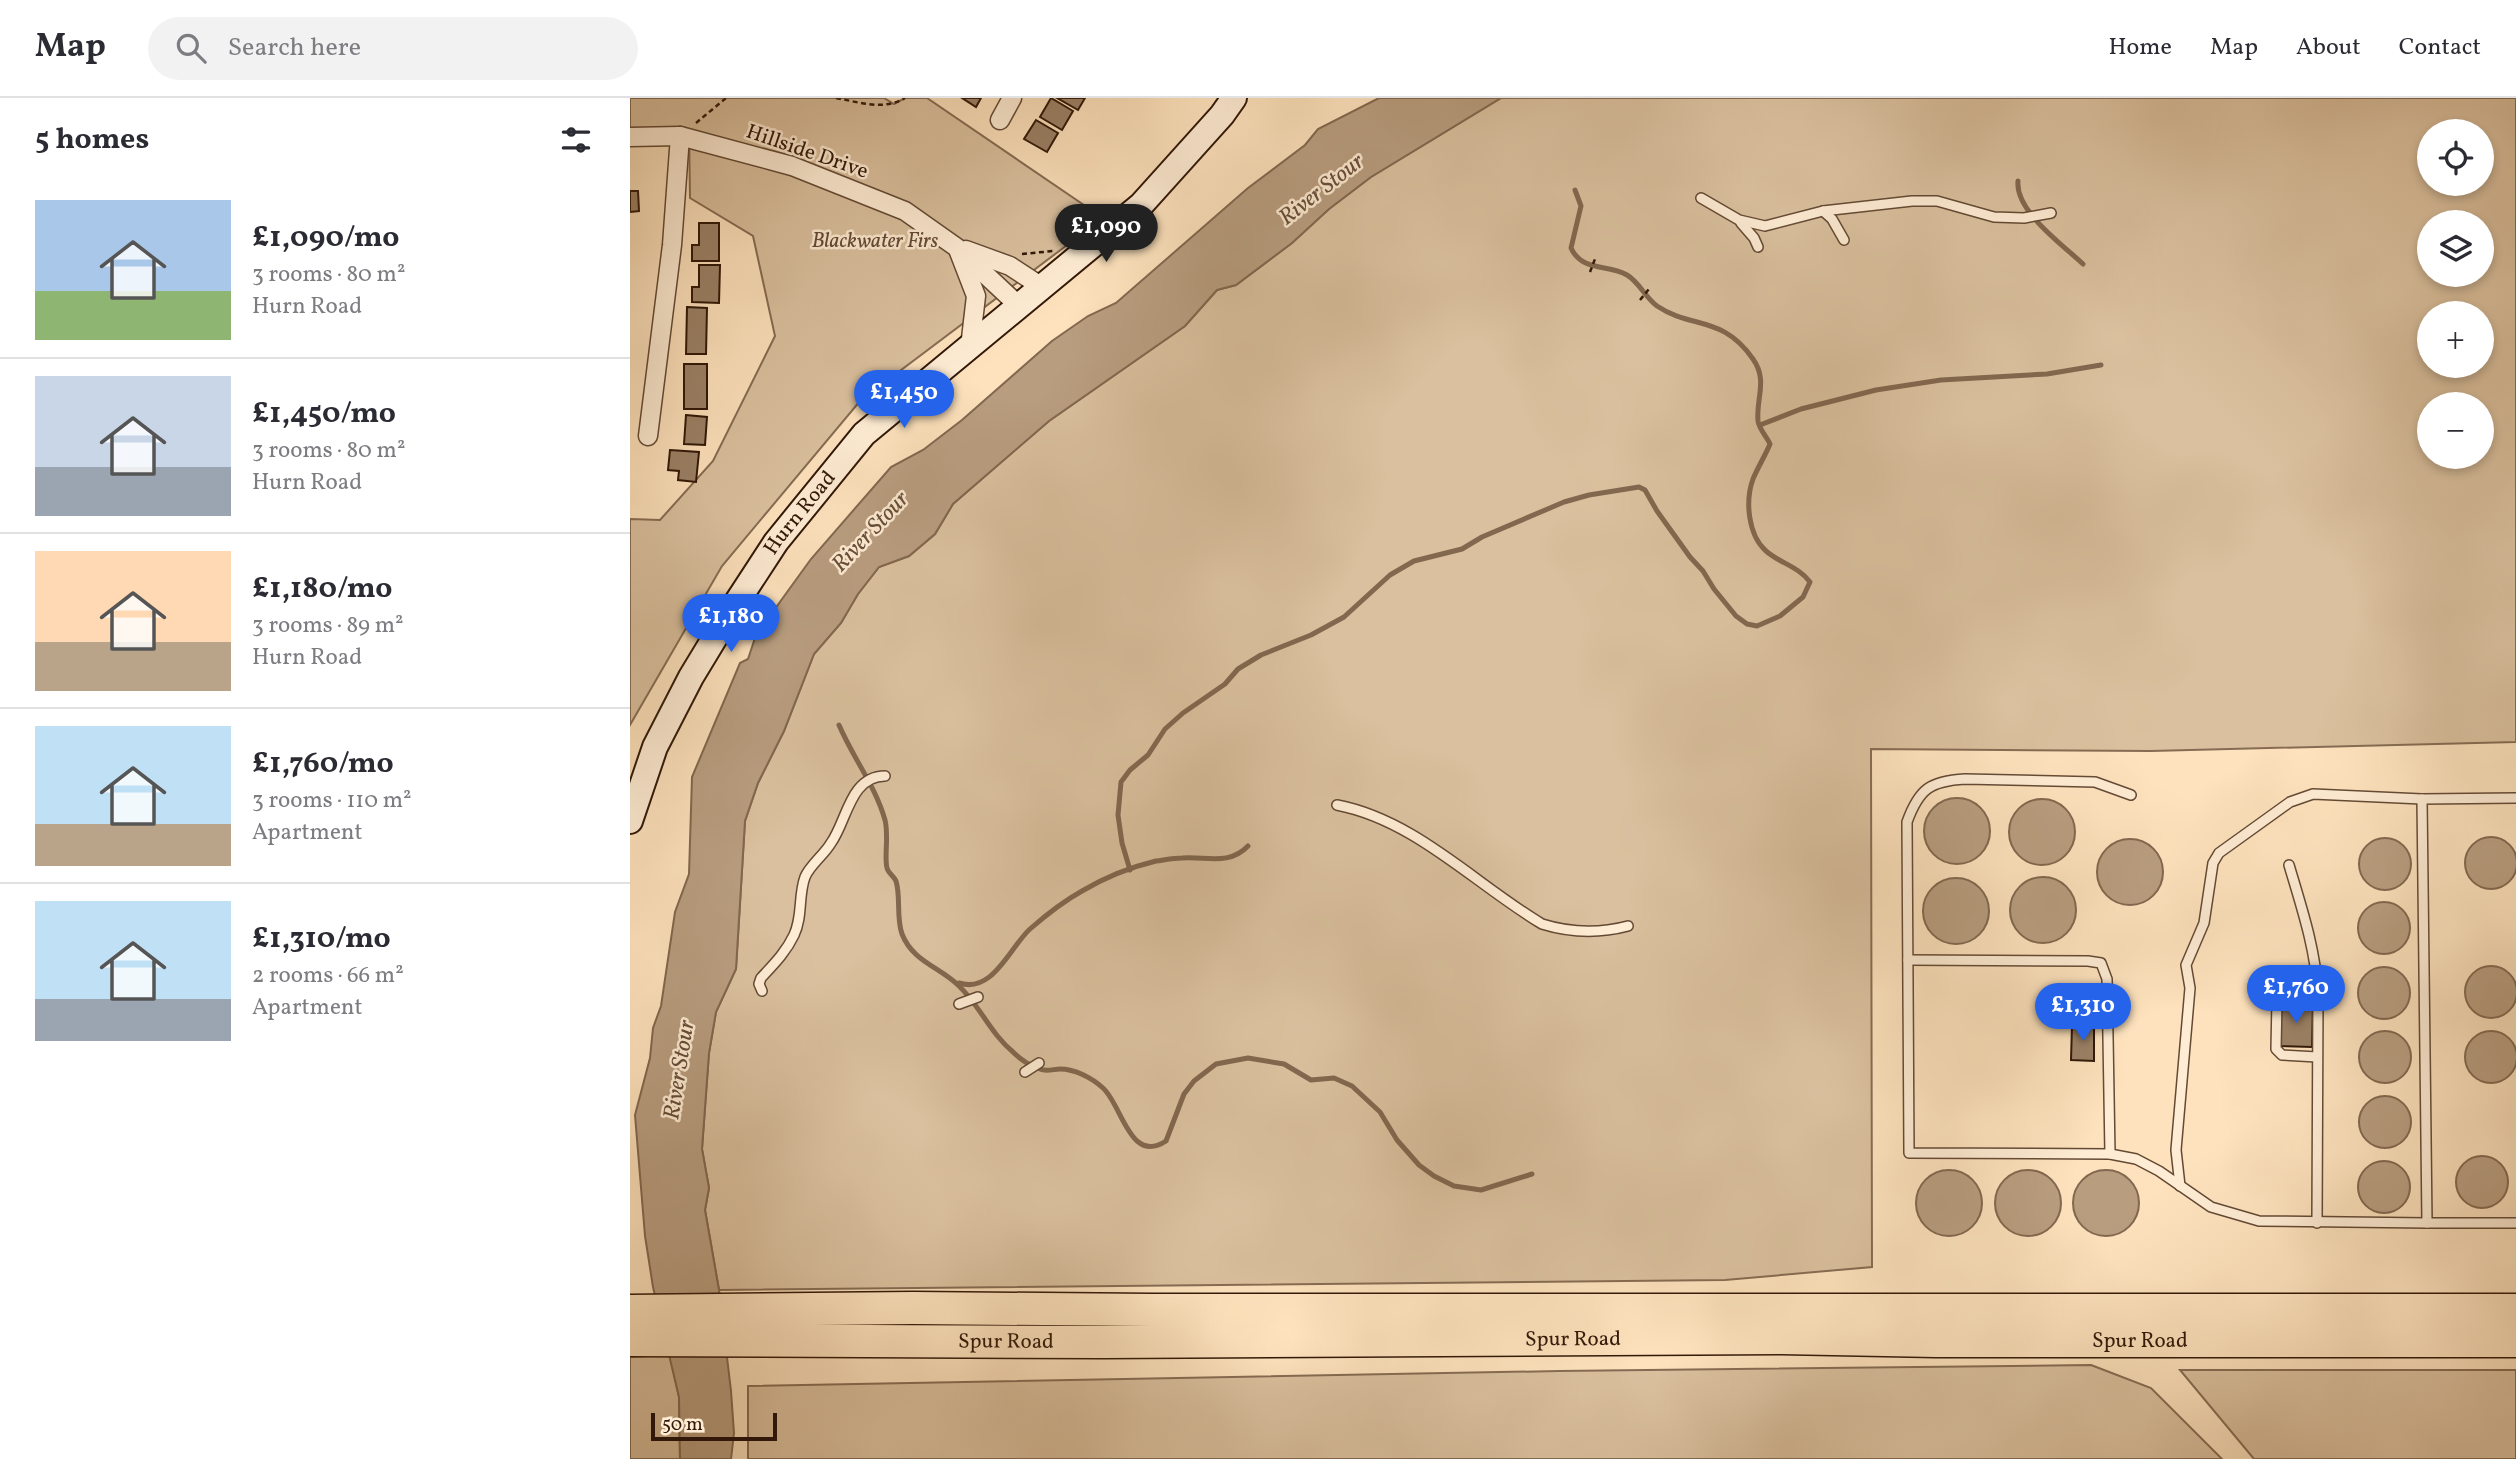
<!DOCTYPE html>
<html lang="en">
<head>
<meta charset="utf-8">
<style>
  :root { --surface:#fff; --page:#f2f2f3; --text:#2b2b33; --muted:#7c7c81; --line:#e1e1e2; --accent:#2563eb }
  body { margin:0; font-family:Vollkorn,serif; background:var(--page); color:var(--text); height:100vh; display:flex; flex-direction:column; font-size:26px; white-space:nowrap }
  * { box-sizing:border-box; margin:0 }
  p { font-size:23px; color:var(--muted) }
  .icon { flex:none; width:38px; height:38px; fill:none; stroke:currentColor; stroke-width:2; stroke-linecap:round; stroke-linejoin:round }
  .map { position:relative; flex:1; overflow:hidden }
  .drawer { display:flex; flex-direction:column; background:var(--surface); width:630px }
  .drawer>* { flex:none }
  .controls { position:absolute; left:1787px; top:21px; display:grid; gap:14px }
  .controls a { display:grid; place-items:center; width:77px; height:77px; border-radius:50%; background:var(--surface); box-shadow:0 4px 10px #0003; font-size:35px }
  .scale { position:absolute; left:21px; bottom:18px; width:126px; box-sizing:border-box; padding-left:7px; border:4px solid #311808; border-top:0; font-size:19px; line-height:24px; white-space:nowrap; color:#311808; -webkit-text-stroke:5px #feecd4; paint-order:stroke }
  .price { position:absolute; translate:-50% -60px; padding:0 16px; border-radius:24px; background:var(--accent); color:#fff; font-size:23px; line-height:46px; filter:drop-shadow(0 2px 4px #0008) }
  .price::after { content:''; position:absolute; left:50%; top:42px; width:21px; height:16px; margin-left:-10px; background:inherit; clip-path:polygon(0 0,100% 0,50% 100%) }
  .price.active { background:#222; color:#fff }
  ul { padding:0; list-style:none }
  li { display:flex; align-items:center; gap:21px; height:175px; padding:0 35px }
  li+li { border-top:2px solid var(--line) }
  li span { display:grid; place-items:center; flex:none; width:196px; height:140px; border-radius:0px; color:#555 }
  li>.icon { margin-inline-start:auto }
  span .icon { width:84px; height:84px; fill:#fffc; stroke-width:1 }
  li b { font-size:30px }
  h2 { display:flex; justify-content:space-between; align-items:center; height:84px; padding:0 35px; font-size:30px }
  header { display:flex; align-items:center; gap:42px; box-sizing:border-box; height:98px; padding:0 35px; background:var(--surface); border-bottom:2px solid var(--line) }
  header strong { font-size:33px }
  nav { display:flex; gap:38px; margin-inline-start:auto; font-size:24px }
  .search { width:490px; height:63px; background:var(--page); display:flex; align-items:center; gap:18px; box-sizing:border-box; padding:0 24px; border-radius:38px; color:var(--muted); font-size:26px }
  main { display:flex; flex:1; min-height:0 }
  .map>svg:first-child { display:block }
</style>
</head>
<body>
<header>
<strong>Map</strong>
<div class="search"><svg class="icon" aria-label="search" viewBox="0 0 24 24"><circle cx="10" cy="10" r="6"/><path d="M15 15l6 6"/></svg>Search here</div>
<nav><a>Home</a><a>Map</a><a>About</a><a>Contact</a></nav>
</header>
<main>
<section class="drawer">
<h2>5 homes<svg class="icon" aria-label="filters" viewBox="0 0 24 24"><path d="M4 7h16M4 17h16"/><circle cx="9" cy="7" r="2"/><circle cx="15" cy="17" r="2"/></svg></h2>
<ul>
<li><span style="background:linear-gradient(#a9c7e8 65%,#8fb573 0)"><svg class="icon" aria-label="home" viewBox="0 0 24 24"><path d="M3 11l9-7 9 7M6 9v11h12V9"/></svg></span><div><b>£1,090/mo</b><p>3 rooms · 80 m²</p><p>Hurn Road</p></div></li>
<li><span style="background:linear-gradient(#c9d6e8 65%,#9aa5b1 0)"><svg class="icon" aria-label="home" viewBox="0 0 24 24"><path d="M3 11l9-7 9 7M6 9v11h12V9"/></svg></span><div><b>£1,450/mo</b><p>3 rooms · 80 m²</p><p>Hurn Road</p></div></li>
<li><span style="background:linear-gradient(#ffd9b3 65%,#b9a48a 0)"><svg class="icon" aria-label="home" viewBox="0 0 24 24"><path d="M3 11l9-7 9 7M6 9v11h12V9"/></svg></span><div><b>£1,180/mo</b><p>3 rooms · 89 m²</p><p>Hurn Road</p></div></li>
<li><span style="background:linear-gradient(#bfe0f5 70%,#b9a48a 0)"><svg class="icon" aria-label="home" viewBox="0 0 24 24"><path d="M3 11l9-7 9 7M6 9v11h12V9"/></svg></span><div><b>£1,760/mo</b><p>3 rooms · 110 m²</p><p>Apartment</p></div></li>
<li><span style="background:linear-gradient(#bfe0f5 70%,#9aa5b1 0)"><svg class="icon" aria-label="home" viewBox="0 0 24 24"><path d="M3 11l9-7 9 7M6 9v11h12V9"/></svg></span><div><b>£1,310/mo</b><p>2 rooms · 66 m²</p><p>Apartment</p></div></li>
</ul>
</section>
<div class="map">
<svg width="1886" height="1361" viewBox="0 0 1886 1361">
  <rect width="100%" height="100%" fill="#fde2bd"/>
  <filter id="stains"><feTurbulence type="fractalNoise" baseFrequency=".00286" numOctaves="4"/><feColorMatrix values="0 0 0 0 .2 0 0 0 0 .09 0 0 0 0 .02 0 0 0 .5 -.17"/></filter>
  <radialGradient id="worn" r=".72"><stop offset=".6" stop-color="#630" stop-opacity="0"/><stop offset="1" stop-color="#630" stop-opacity=".3"/></radialGradient>
  <g fill="#dac09e" stroke="#866c53" stroke-width="2" fill-rule="evenodd">
    <path d="M0 0H254L264 6 275 0H297L473 120 230 303 92 468 0 627V421L30 422 83 363 145 238 123 138 60 100 59 31 0 33Z"/>
    <path d="M871 0H1886V644L1521 653 1241 651 1242 1169 1095 1182 89 1192 75 1112 79 1090 72 1051 79 955 86 914 106 871 115 723 128 685 154 633 184 556 211 525 228 496 249 469 279 458 305 436 323 406 419 323 555 228 587 192 606 187 662 145 699 111 741 79ZM1799 33H1852V86H1799ZM1799 124H1852V177H1799ZM1799 215H1852V268H1799ZM1799 306H1852V359H1799Z"/>
    <path d="M40 1257 49 1299 50 1361H0V1259Z"/>
    <path d="M1461 1267 1521 1290 1592 1361H118V1288L929 1273Z"/>
    <path d="M1550 1272H1886V1361H1624Z"/>
  </g>
  <g fill="#b89d7f" stroke="#82684f" stroke-width="2">
    <path d="M749 0H871L741 79 699 111 662 145 606 187 587 192 555 228 419 323 323 406 305 436 279 458 249 469 228 496 211 525 184 556 154 633 128 685 115 723 106 871 86 914 79 955 72 1051 79 1090 75 1112 89 1192 101 1293 104 1335 101 1361H50L49 1299 23 1189 15 1138 5 1017 20 960 23 930 31 908 45 814 59 776 62 679 110 565 118 561 126 537 181 461 261 369 293 352 332 322 422 243 458 218 486 205 618 90 675 47 688 31Z"/>
    <circle cx="1327" cy="733" r="33"/>
    <circle cx="1412" cy="734" r="33"/>
    <circle cx="1861" cy="765" r="26"/>
    <circle cx="1755" cy="766" r="26"/>
    <circle cx="1500" cy="774" r="33"/>
    <circle cx="1413" cy="812" r="33"/>
    <circle cx="1326" cy="813" r="33"/>
    <circle cx="1754" cy="830" r="26"/>
    <circle cx="1861" cy="894" r="26"/>
    <circle cx="1754" cy="895" r="26"/>
    <circle cx="1755" cy="959" r="26"/>
    <circle cx="1861" cy="959" r="26"/>
    <circle cx="1755" cy="1024" r="26"/>
    <circle cx="1852" cy="1084" r="26"/>
    <circle cx="1754" cy="1089" r="26"/>
    <circle cx="1398" cy="1105" r="33"/>
    <circle cx="1476" cy="1105" r="33"/>
    <circle cx="1319" cy="1105" r="33"/>
  </g>
  <g fill="none" stroke-linecap="round" stroke-linejoin="round">
    <g stroke="#82684f" stroke-width="5">
      <path d="M1388 83C1385 113 1433 147 1453 166"/>
      <path d="M1130 327 1171 311 1246 292 1311 282 1417 276 1471 267"/>
      <path d="M209 627C223 660 245 687 255 722 259 738 254 759 257 770 258 775 264 778 266 783 271 799 266 819 272 836 283 864 310 869 329 888 350 908 361 936 383 954 390 961 401 968 410 971 416 974 424 971 430 971 445 971 462 980 473 990 492 1007 500 1067 536 1043L554 996 564 983 586 966 618 960 654 966 681 982 704 980 722 988 750 1014 767 1042 789 1067 804 1078 824 1088 851 1092 902 1076"/>
      <path d="M500 772 492 745 488 717 491 684 500 672 518 657 535 631 553 615 595 586 608 571 631 557 681 537 714 519 760 477 784 463 832 451 852 439 934 404 959 397 1009 389 1015 392 1027 413 1060 459 1073 473 1084 491 1106 518 1117 526 1127 528 1150 518 1173 499 1180 484C1168 468 1151 466 1136 453 1118 437 1115 403 1123 381 1128 369 1135 358 1140 346 1137 339 1129 331 1128 323 1126 300 1138 282 1123 261 1093 217 1061 231 1027 208 1015 199 1009 184 997 177 978 166 952 174 941 150L951 108 945 92"/>
      <path d="M329 885C363 896 380 849 400 831 416 817 434 803 452 793 474 780 501 769 526 763 534 762 544 760 552 760 576 758 599 768 618 748"/>
    </g>
  </g>
  <g fill="#9b8166" stroke="#311808" stroke-width="2">
    <path d="M332 0H351L346 9Z"/>
    <path d="M421 0 443 13 432 32 410 19Z"/>
    <path d="M427 0H455L448 12Z"/>
    <path d="M406 22 428 35 417 54 394 41Z"/>
    <path d="M0 93H8L9 113 0 114Z"/>
    <path d="M69 125H89V163H62V147H69Z"/>
    <path d="M69 167H90L89 205 62 204V189H69Z"/>
    <path d="M57 209 77 210 76 256H56Z"/>
    <rect x="54" y="266" width="23" height="45"/>
    <path d="M56 317 77 319 75 347 54 346Z"/>
    <path d="M40 352 69 354 66 384 48 382 49 373 38 372Z"/>
    <path d="M1649 905 1683 906 1682 949 1649 948Z"/>
    <path d="M1442 928H1464V963L1441 962Z"/>
  </g>
  <g fill="none" stroke-linecap="round" stroke-linejoin="round">
    <defs>
      <g id="lane">
        <path d="M1071 100 1109 122 1135 128 1193 113 1282 103H1307L1364 119 1394 120 1421 115"/>
        <path d="M1193 113 1202 121 1214 142"/>
        <path d="M1111 125 1124 140 1128 149"/>
        <path d="M1501 697 1465 684 1335 681C1300 683 1289 691 1277 724L1279 1055 1480 1056 1506 1061 1529 1073 1581 1109 1629 1123 1797 1125"/>
        <path d="M1792 701 1797 1125H1886"/>
        <path d="M707 707C785 722 845 786 912 826 941 835 968 836 998 828"/>
        <path d="M1659 767C1672 811 1685 849 1688 895L1687 1125"/>
        <path d="M1278 862 1458 863 1471 865 1477 881 1480 1056"/>
        <path d="M132 893 129 886 131 880C144 866 156 854 164 837 173 818 168 798 175 779 180 767 194 757 201 745 217 723 220 678 255 678"/>
        <path d="M329 906 348 899"/>
        <path d="M1687 959 1652 957 1646 951 1647 902 1655 897 1688 895"/>
        <path d="M395 974 409 965"/>
        <path d="M1550 1088 1546 1052 1560 890 1556 867 1574 825 1583 765 1589 755 1660 704 1683 696 1792 701 1886 700"/>
      </g>
      <g id="street">
        <path d="M370 22 382 0"/>
        <path d="M0 39 50 38 162 68 275 113 326 149 388 207"/>
        <path d="M336 152 380 168 412 189"/>
        <path d="M329 154 346 198 340 249"/>
        <path d="M18 338 42 147 50 38"/>
      </g>
      <g id="secondary">
        <path id="s1" d="M0 723 25 649 61 579 101 513 146 444 234 336 511 107 592 17 604 0"/>
      </g>
      <g id="highway">
        <path d="M0 1213 283 1210 522 1212H1886"/>
        <path id="s2" d="M0 1242 473 1244 1151 1240 1306 1243H1886"/>
      </g>
    </defs>
    <use href="#lane" stroke="#644a35" stroke-width="12"/>
    <use href="#street" stroke="#644a35" stroke-width="21"/>
    <use href="#secondary" stroke="#311808" stroke-width="28"/>
    <use href="#highway" stroke="#311808" stroke-width="35"/>
    <g stroke="#311808" stroke-width="2.5" stroke-dasharray="5 3.5" stroke-linecap="butt">
      <path d="M206 0C229 4 253 13 275 0"/>
      <path d="M66 25 96 0"/>
      <path d="M392 156 423 153"/>
      <path d="M960 174 965 161"/>
      <path d="M1010 202 1019 191"/>
    </g>
    <use href="#lane" stroke="#feecd4" stroke-width="9"/>
    <use href="#street" stroke="#feecd4" stroke-width="18"/>
    <use href="#secondary" stroke="#feecd4" stroke-width="24"/>
    <use href="#highway" stroke="#fde2bd" stroke-width="32"/>
  </g>
  <g text-anchor="middle" dominant-baseline="central" stroke-width="5" stroke-linejoin="round" paint-order="stroke">
    <g font-size="21" fill="#311808" stroke="#feecd4">
      <text transform="translate(177 54) rotate(19)">Hillside Drive</text>
      <text stroke="none"><textPath href="#s1" startOffset="354">Hurn Road</textPath></text>
      <text stroke="none"><textPath href="#s2" startOffset="376">Spur Road</textPath></text>
      <text stroke="none"><textPath href="#s2" startOffset="943">Spur Road</textPath></text>
      <text stroke="none"><textPath href="#s2" startOffset="1510">Spur Road</textPath></text>
    </g>
    <g font-size="21" font-style="italic" fill="#644a35" stroke="#feecd4">
      <text x="245" y="143">Blackwater Firs</text>
    </g>
    <g font-size="23" font-style="italic" fill="#674d38" stroke="#feecd4">
      <text transform="translate(692 92) rotate(-38)">River Stour</text>
      <text transform="translate(241 434) rotate(-47)">River Stour</text>
      <text transform="translate(50 972) rotate(-81)">River Stour</text>
    </g>
  </g>
  <rect width="100%" height="100%" filter="url(#stains)"/>
  <rect width="100%" height="100%" fill="url(#worn)"/>
</svg>
<div class="controls">
<a><svg class="icon" aria-label="locate" viewBox="0 0 24 24"><circle cx="12" cy="12" r="6"/><path d="M12 2v4M12 18v4M2 12h4M18 12h4"/></svg></a>
<a><svg class="icon" aria-label="layers" viewBox="0 0 24 24"><path d="M12 4l9 5-9 5-9-5zM3 14l9 5 9-5"/></svg></a>
<a>+</a>
<a>−</a>
</div>
<div class="scale">50 m</div>
<b class="price active" style="left:476px;top:166px">£1,090</b>
<b class="price" style="left:274px;top:332px">£1,450</b>
<b class="price" style="left:101px;top:556px">£1,180</b>
<b class="price" style="left:1666px;top:927px">£1,760</b>
<b class="price" style="left:1453px;top:945px">£1,310</b>
</div>
</main>
</body>
</html>
